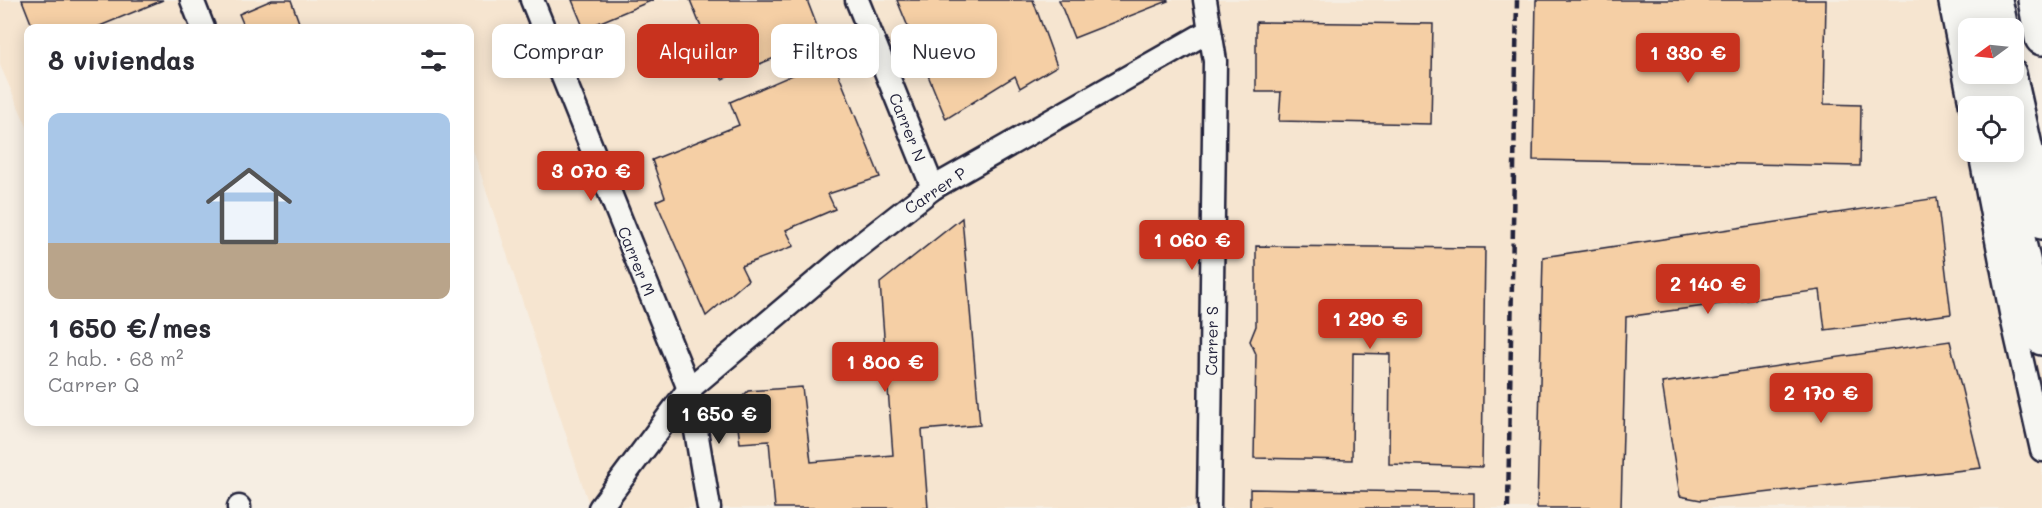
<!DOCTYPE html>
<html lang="es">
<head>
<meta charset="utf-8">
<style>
  :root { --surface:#fff; --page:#f7f7f7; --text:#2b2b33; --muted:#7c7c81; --line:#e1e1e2; --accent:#c8321e }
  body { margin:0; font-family:Mali,sans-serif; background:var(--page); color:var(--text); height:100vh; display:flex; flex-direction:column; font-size:22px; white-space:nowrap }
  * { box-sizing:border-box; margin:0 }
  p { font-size:20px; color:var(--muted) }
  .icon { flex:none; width:33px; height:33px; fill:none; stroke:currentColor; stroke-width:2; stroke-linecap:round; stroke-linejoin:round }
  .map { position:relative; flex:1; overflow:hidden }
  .sheet { position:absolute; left:24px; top:24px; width:450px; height:402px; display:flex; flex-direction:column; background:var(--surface); border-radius:12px; box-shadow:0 3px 15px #0003 }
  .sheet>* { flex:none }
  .banner { position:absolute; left:492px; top:24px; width:570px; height:54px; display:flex; gap:12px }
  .needle { width:39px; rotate:255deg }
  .buttons { position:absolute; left:1958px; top:18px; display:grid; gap:12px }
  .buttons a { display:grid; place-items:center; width:66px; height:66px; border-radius:12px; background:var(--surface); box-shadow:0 3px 15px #0003; font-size:30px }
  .price { position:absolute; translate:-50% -51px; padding:0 14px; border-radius:6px; background:var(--accent); color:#fff; font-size:20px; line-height:39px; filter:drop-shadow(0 2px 3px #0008) }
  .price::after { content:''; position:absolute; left:50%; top:36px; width:18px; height:14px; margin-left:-9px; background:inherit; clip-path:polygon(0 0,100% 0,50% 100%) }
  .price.current { background:#222; color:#fff }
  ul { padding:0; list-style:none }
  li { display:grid; align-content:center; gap:12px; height:318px; padding:0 24px }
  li+li { border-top:2px solid var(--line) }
  li span { display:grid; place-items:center; height:186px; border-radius:12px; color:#555 }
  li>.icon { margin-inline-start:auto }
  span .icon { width:108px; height:108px; fill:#fffc; stroke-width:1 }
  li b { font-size:26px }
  h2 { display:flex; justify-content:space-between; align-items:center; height:72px; padding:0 24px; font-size:26px }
  .tag { padding:0 21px; border-radius:12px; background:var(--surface); box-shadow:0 3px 15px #0003; font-size:21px; line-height:54px }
  .tag.current { background:var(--accent); color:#fff }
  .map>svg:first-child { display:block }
</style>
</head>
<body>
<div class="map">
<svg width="2042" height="508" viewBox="0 0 2042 508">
  <rect width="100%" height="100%" fill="#f6eee3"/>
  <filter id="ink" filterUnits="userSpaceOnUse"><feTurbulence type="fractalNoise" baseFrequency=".0167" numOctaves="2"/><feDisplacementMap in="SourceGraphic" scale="12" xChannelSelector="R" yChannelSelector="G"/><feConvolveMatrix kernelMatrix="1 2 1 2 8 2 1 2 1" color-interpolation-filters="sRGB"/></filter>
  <g filter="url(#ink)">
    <path fill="#f6e5d0" d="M0 0H1960L1968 106V152H1991L2042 381V508H590L470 141V28H28V129L0 65Z"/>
    <g fill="#f5cfa5" stroke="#22223b" stroke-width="1.5">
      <path d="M22 0H163L95 28H33Z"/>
      <path d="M272 0H291L301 28H245L239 14Z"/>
      <path d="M572 0H653L584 29Z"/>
      <path d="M690 0H807L822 39 722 79Z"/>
      <path d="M897 0H1033L1057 66 1020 88 1015 76 946 119Z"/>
      <path d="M1059 0H1167L1168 1 1074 38Z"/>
      <path d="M1536 0H1826L1824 104 1861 105 1860 166 1533 160Z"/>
      <path d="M1256 22 1433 24 1431 124 1279 121 1281 92H1256Z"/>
      <path d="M832 58 880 177 828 194 835 209 786 230 794 246 741 266 748 280 706 316 656 201 665 197 652 160 739 125 730 102Z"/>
      <path d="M1937 198 1951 314 1825 330 1820 290 1626 317 1621 508H1537L1543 257Z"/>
      <path d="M962 218 980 425 922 430 928 508H775L769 441 740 443 735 404 748 391 802 387 811 462 893 455 880 283Z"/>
      <path d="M1256 246 1485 248 1482 467 1389 464 1390 354 1353 353 1352 460 1254 458 1256 354 1250 341 1256 326Z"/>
      <path d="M1950 341 1981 468 1701 500 1680 496 1662 383Z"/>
      <path d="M1250 489 1474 493V508H1250Z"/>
    </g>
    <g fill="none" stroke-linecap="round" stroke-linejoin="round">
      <defs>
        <g id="minor">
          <path d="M192 0 203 28"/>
          <path d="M532 0 689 389 709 508"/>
          <path d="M857 0 933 188"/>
          <path d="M1205 0 1215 61 1209 508"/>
          <path d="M1950 0 1971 106"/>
          <path d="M1980 152 2011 313 2042 450"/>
          <path d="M239 507V508"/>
          <path d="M600 508 689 389 849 254 933 188 1209 31"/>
        </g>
        <g id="highway">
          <path d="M1970 0 1976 28"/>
          <path d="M1995 0 2001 28"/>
          <path d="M2035 0 2042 38"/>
          <path d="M1984 74 1988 106"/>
          <path d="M2009 74 2042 222"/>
          <path d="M1997 152 2042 338"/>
        </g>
      </defs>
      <use href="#minor" stroke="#22223b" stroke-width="27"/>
      <use href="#highway" stroke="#22223b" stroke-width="38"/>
      <use href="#minor" stroke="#f6f6f2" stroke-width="22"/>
      <use href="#highway" stroke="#f6f6f2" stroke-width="33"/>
      <path stroke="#22223b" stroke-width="4.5" stroke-dasharray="9 4.5" stroke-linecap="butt" d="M1508 508 1517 0"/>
    </g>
  </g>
  <g text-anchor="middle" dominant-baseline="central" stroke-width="4.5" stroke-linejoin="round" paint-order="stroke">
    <g font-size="16" fill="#22223b" stroke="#f6f6f2">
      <text transform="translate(908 127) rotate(68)">Carrer N</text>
      <text transform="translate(935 190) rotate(-34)">Carrer P</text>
      <text transform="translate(637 261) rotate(68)">Carrer M</text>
      <text transform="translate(1211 341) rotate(-89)">Carrer S</text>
    </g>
  </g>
</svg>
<div class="buttons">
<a><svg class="needle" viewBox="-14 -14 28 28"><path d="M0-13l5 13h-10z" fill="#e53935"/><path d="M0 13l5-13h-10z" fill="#7c7c81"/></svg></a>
<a><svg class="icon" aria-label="locate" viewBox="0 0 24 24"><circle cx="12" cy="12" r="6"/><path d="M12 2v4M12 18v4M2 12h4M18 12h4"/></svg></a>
</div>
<b class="price" style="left:1688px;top:84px">1 330 €</b>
<b class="price" style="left:591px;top:202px">3 070 €</b>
<b class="price" style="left:1192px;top:271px">1 060 €</b>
<b class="price" style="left:1708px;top:315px">2 140 €</b>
<b class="price" style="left:1370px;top:350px">1 290 €</b>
<b class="price" style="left:885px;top:393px">1 800 €</b>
<b class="price" style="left:1821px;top:424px">2 170 €</b>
<b class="price current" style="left:719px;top:445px">1 650 €</b>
<div class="banner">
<a class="tag">Comprar</a>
<a class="tag current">Alquilar</a>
<a class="tag">Filtros</a>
<a class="tag">Nuevo</a>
</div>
<section class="sheet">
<h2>8 viviendas<svg class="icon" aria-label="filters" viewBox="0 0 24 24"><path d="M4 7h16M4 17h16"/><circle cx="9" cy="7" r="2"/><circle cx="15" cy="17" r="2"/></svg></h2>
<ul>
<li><span style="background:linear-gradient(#a9c7e8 70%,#b9a48a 0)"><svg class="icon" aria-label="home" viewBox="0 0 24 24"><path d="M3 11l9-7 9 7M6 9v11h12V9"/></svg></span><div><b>1 650 €/mes</b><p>2 hab. · 68 m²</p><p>Carrer Q</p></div></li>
</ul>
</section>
</div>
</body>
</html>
